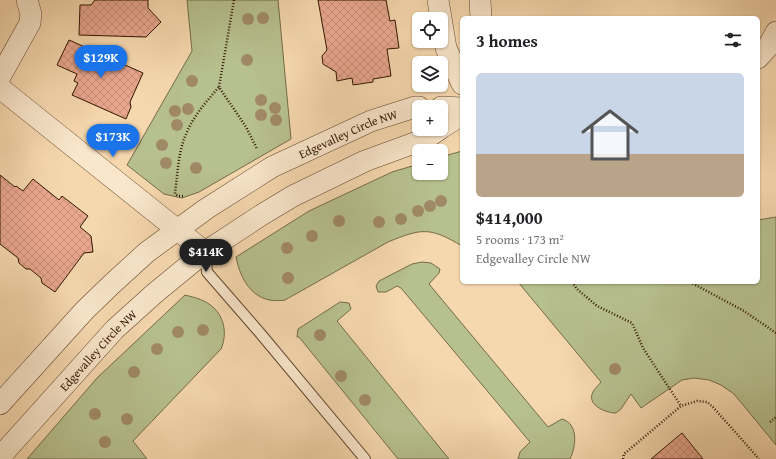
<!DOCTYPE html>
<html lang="en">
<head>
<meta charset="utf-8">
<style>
  :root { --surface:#fff; --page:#f2f2f2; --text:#202124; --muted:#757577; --line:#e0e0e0; --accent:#1a73e8 }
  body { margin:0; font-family:"Gentium Book Plus",serif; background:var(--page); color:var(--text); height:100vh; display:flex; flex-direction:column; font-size:15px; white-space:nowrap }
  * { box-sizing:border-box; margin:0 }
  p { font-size:13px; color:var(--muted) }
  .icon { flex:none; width:22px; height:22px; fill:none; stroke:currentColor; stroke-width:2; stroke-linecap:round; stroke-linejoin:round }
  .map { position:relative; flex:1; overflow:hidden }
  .details { position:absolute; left:460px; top:16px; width:300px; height:268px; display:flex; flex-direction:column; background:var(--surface); border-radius:6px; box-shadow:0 1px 3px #0004 }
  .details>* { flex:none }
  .fabs { position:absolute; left:412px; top:12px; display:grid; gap:8px }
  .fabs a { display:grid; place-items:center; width:36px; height:36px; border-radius:6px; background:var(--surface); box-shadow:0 1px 3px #0004; font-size:20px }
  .price { position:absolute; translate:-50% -34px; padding:0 9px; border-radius:14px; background:var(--accent); color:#fff; font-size:13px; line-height:26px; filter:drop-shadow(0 1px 2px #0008) }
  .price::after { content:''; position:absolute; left:50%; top:24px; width:12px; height:9px; margin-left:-6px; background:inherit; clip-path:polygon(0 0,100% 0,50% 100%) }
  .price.current { background:#222; color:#fff }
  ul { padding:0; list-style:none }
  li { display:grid; align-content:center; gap:8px; height:212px; padding:0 16px }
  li+li { border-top:1px solid var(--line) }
  li span { display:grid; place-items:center; height:124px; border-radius:6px; color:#555 }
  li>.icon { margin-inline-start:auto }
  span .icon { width:72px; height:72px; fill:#fffc; stroke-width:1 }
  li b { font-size:17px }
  h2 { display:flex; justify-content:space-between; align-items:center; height:48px; padding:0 16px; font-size:17px }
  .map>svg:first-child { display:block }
</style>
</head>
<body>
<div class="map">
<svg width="776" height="459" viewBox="0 0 776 459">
  <defs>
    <pattern id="building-cross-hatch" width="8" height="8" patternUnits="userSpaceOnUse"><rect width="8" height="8" fill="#e9a78f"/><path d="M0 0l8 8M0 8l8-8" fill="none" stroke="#c88f7a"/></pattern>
  </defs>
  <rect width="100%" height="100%" fill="#f6d8af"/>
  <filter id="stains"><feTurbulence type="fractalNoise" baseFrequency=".005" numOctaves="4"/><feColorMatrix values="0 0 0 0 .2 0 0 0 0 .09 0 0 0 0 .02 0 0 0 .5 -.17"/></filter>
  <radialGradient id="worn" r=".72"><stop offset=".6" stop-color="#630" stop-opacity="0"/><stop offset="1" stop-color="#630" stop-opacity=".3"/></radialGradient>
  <g fill="#b7c08f" stroke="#746b48">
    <path d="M187 0H278L291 139 199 192 182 198 164 194 127 165 192 51Z"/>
    <path d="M462 151V246C430 227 422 228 388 242L285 300C255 305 241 282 236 257L309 211 392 172 419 164V173H441V157Z"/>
    <path d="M776 217V445L734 394 721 385 709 380 694 378 682 380 641 408 631 394 621 409 616 413C606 413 586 405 593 392 594 389 599 385 601 382L518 282H758V220Z"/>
    <path d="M422 262 431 263 440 269 439 273 429 284 548 427 562 419C579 424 576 447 570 459H518L520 452 530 442 401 288 397 286 386 292H378L376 286 379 281 412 264Z"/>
    <path d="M185 295C193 297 202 299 209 304 224 314 228 333 221 349L133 441 147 459H27L97 378Z"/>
    <path d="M340 302 349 303 351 309 337 321 449 459H398L299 337H297L298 329Z"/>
  </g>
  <g fill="url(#building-cross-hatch)" stroke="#311600">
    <path d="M95 0H148V8L161 22 146 37 79 35 80 5H91Z"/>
    <path d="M318 0H386L390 21 395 20 399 48 387 49 391 76 373 79V82L353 85 352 78 337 81 336 72 323 64 322 56 327 50Z"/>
    <path d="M69 40 143 73 130 102 131 107 126 119 72 95 78 83 74 81 77 74 57 65Z"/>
    <path d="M0 175 15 187 16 186 23 191 33 179 59 200 62 196 88 216 80 227 91 236 93 252 84 253 55 292 42 283 41 278 30 269H26L19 263 18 258 0 244Z"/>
    <path d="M682 433 703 459H651Z"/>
  </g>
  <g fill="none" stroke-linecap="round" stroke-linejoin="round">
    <defs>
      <path id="lane" d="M205 252 207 272 260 333 365 459"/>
      <g id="street">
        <path d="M438 0 446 48 462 84"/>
        <path d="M480 0 481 18"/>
        <path d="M758 58 768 47 776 32"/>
        <path d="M0 77 30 23 31 14 27 0"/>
        <path d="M0 88 205 252"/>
        <path d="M441 107 462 108"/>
        <path d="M441 128 462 115"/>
        <path id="s1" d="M0 404 85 310 113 283 147 252 206 209 272 167 371 121 415 107H419"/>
        <path id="s2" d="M0 457 115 329 155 293 205 252 263 214 293 196 365 161 425 139 440 129"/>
      </g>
    </defs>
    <use href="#lane" stroke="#62462c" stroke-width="12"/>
    <use href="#street" stroke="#62462c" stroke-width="22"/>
    <g stroke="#311600" stroke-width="2.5" stroke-dasharray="1 2" stroke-linecap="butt">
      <path d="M234 0 219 87 246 127 257 149"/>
      <path d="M183 196H178L175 194V192C178 172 178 151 187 132 194 115 207 101 219 87"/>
      <path d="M572 282 577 289 597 306 632 323 643 348 681 406"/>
      <path d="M690 282 744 311 776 333"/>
      <path d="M770 422 776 417"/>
      <path d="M623 459 624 454 681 406 697 401 707 402 713 407 759 459"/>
    </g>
    <use href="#lane" stroke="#f9e6cb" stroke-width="10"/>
    <use href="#street" stroke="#f9e6cb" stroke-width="21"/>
  </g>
  <g fill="#a08966">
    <circle cx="263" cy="18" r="6"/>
    <circle cx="248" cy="19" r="6"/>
    <circle cx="247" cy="60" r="6"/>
    <circle cx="192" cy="81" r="6"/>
    <circle cx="261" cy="100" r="6"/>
    <circle cx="275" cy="108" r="6"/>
    <circle cx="188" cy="109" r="6"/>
    <circle cx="175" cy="111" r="6"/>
    <circle cx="261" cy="115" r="6"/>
    <circle cx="276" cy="120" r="6"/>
    <circle cx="177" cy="125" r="6"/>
    <circle cx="162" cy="145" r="6"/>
    <circle cx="166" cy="163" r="6"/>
    <circle cx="196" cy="168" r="6"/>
    <circle cx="441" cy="201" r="6"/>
    <circle cx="430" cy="206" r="6"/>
    <circle cx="418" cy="211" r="6"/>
    <circle cx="401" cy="219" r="6"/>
    <circle cx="339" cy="221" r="6"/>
    <circle cx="379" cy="222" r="6"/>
    <circle cx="312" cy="236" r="6"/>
    <circle cx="287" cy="248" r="6"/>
    <circle cx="288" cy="278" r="6"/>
    <circle cx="203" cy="330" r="6"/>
    <circle cx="178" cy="332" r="6"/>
    <circle cx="320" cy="335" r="6"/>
    <circle cx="157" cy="349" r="6"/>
    <circle cx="615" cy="369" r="6"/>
    <circle cx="134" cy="372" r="6"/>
    <circle cx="341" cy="376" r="6"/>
    <circle cx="365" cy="400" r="6"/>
    <circle cx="95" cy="414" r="6"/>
    <circle cx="127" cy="419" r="6"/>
    <circle cx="105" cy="442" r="6"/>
  </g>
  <g text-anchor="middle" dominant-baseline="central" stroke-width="3.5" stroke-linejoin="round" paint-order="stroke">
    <g font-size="12" fill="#311600" stroke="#f9e6cb">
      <text stroke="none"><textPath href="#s1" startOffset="446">Edgevalley Circle NW</textPath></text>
      <text stroke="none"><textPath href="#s2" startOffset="145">Edgevalley Circle NW</textPath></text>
    </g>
  </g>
  <rect width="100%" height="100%" filter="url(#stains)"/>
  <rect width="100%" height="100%" fill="url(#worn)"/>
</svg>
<div class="fabs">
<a><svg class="icon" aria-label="locate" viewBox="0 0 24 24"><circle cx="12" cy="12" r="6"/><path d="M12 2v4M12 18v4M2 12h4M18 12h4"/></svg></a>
<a><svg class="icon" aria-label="layers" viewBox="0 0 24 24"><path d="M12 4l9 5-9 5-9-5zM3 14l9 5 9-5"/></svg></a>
<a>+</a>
<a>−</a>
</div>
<b class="price" style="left:101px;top:79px">$129K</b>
<b class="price" style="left:113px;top:158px">$173K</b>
<b class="price current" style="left:206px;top:273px">$414K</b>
<section class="details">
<h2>3 homes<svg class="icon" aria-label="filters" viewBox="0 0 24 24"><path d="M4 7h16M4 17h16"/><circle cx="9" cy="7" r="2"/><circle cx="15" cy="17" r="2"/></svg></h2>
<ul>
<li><span style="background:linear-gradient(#c9d6e8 65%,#b9a48a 0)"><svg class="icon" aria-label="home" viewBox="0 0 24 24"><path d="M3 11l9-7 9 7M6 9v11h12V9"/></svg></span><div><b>$414,000</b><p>5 rooms · 173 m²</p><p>Edgevalley Circle NW</p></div></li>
</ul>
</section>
</div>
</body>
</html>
